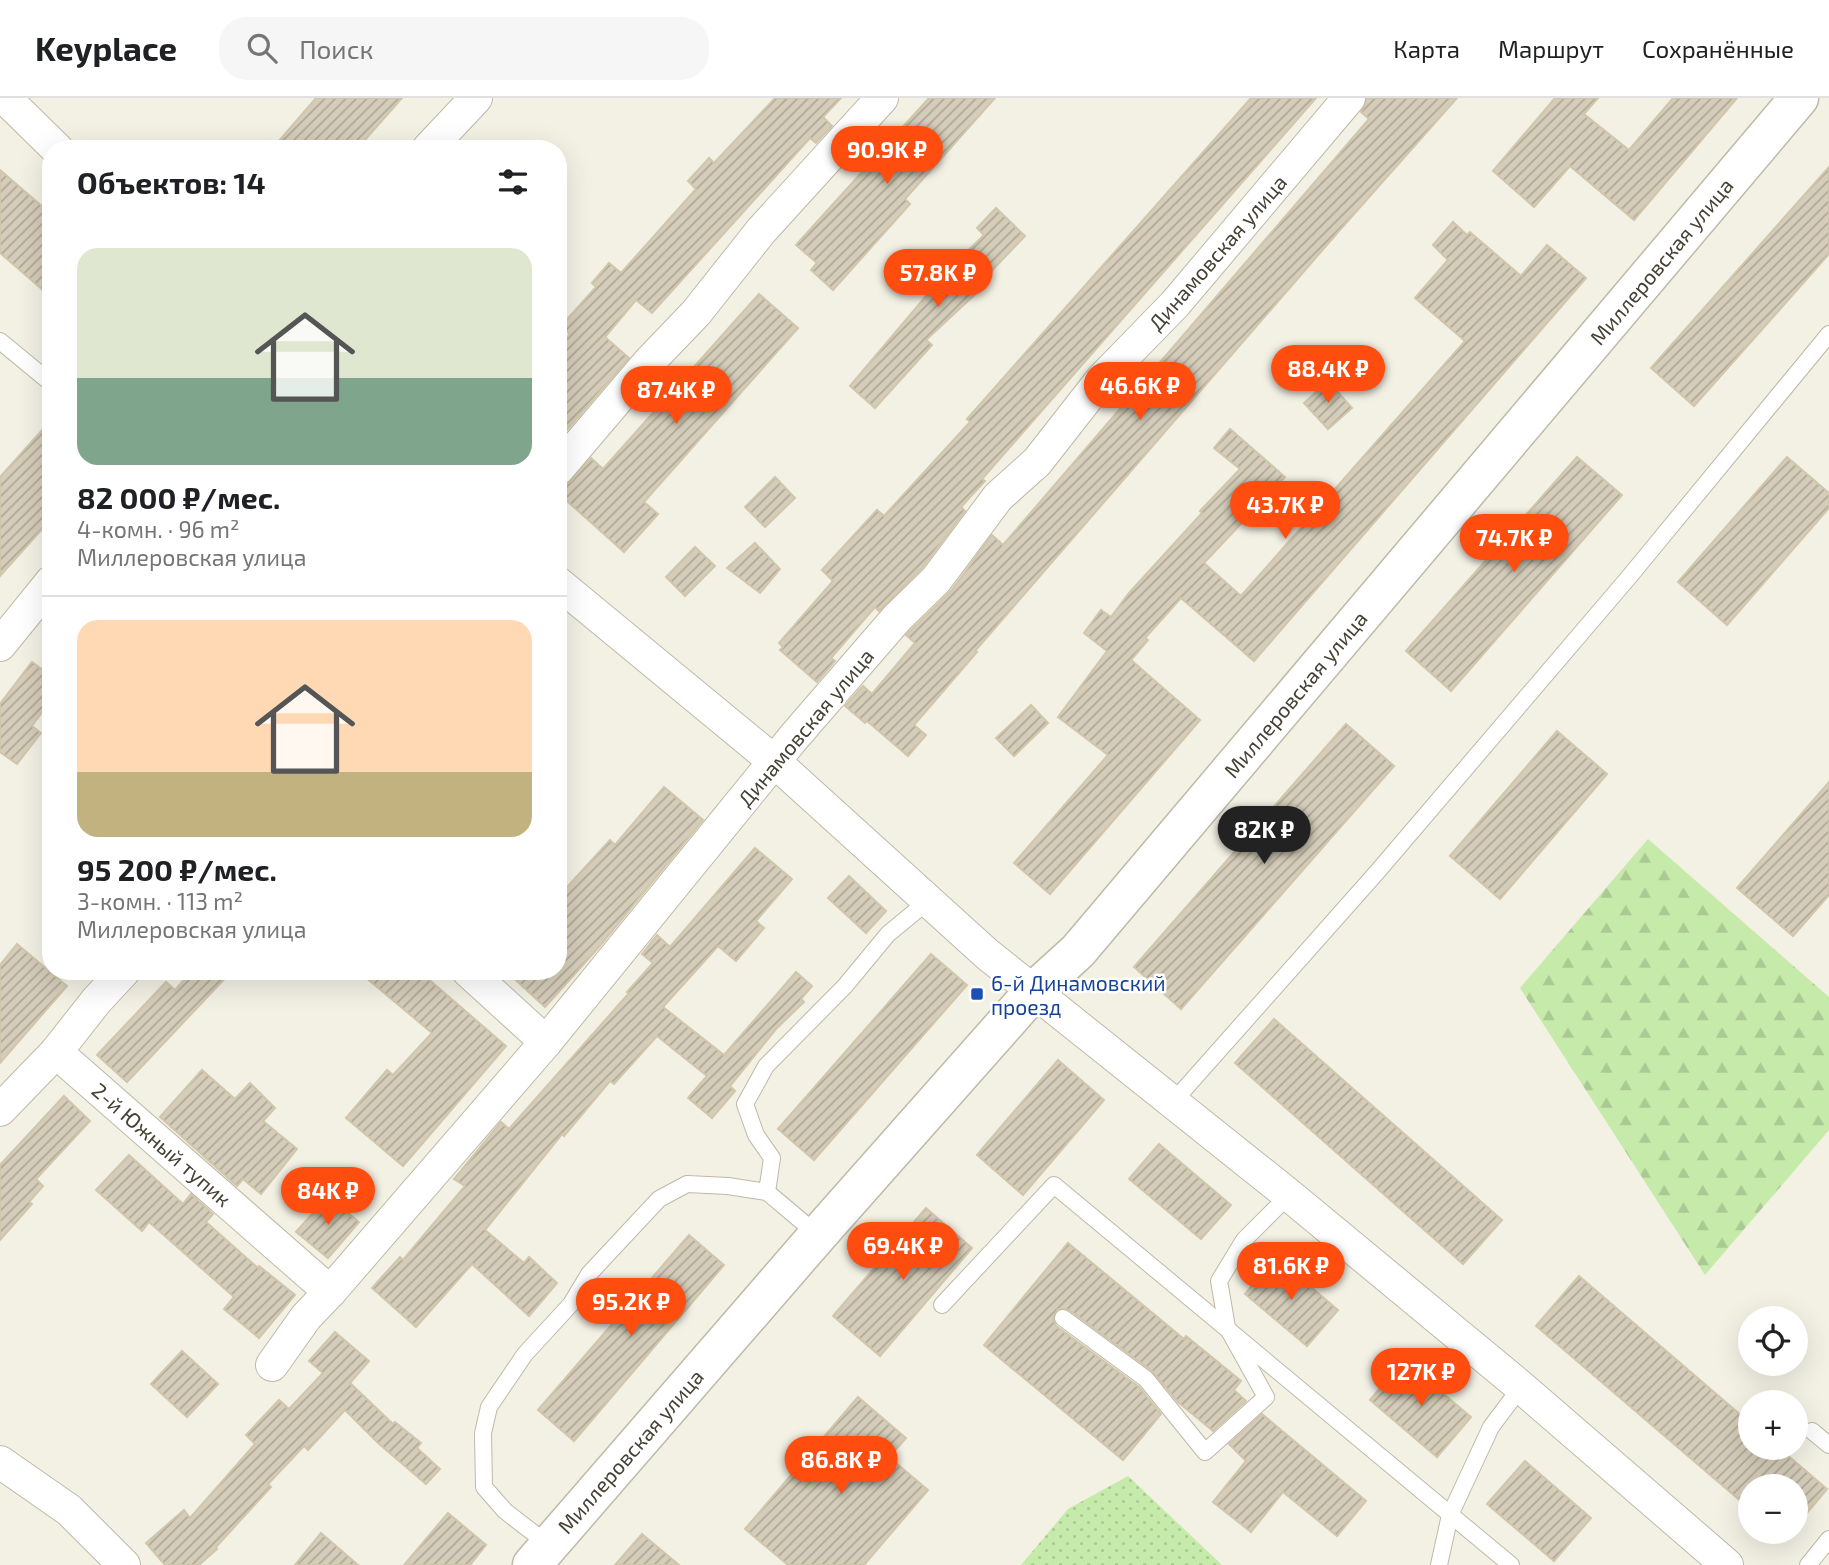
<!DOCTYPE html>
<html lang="ru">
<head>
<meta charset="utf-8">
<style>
  :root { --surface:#fff; --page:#f6f6f6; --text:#202124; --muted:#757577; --line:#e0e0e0; --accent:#ff4d0f }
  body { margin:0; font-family:"Exo 2",sans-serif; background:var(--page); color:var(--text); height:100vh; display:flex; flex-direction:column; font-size:26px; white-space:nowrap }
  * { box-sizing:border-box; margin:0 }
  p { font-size:23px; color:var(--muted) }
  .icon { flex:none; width:38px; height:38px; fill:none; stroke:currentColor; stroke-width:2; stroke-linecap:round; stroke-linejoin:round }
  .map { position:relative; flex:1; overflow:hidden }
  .details { position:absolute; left:42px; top:42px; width:525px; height:840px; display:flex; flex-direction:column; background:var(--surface); border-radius:28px; box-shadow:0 7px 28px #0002 }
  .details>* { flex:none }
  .fabs { position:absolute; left:1738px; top:1208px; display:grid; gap:14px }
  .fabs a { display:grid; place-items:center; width:70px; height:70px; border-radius:50%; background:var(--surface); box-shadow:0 7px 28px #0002; font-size:35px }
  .price { position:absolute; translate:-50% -60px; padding:0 16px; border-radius:24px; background:var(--accent); color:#fff; font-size:23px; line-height:46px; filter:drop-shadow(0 2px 4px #0008) }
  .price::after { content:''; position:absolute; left:50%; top:42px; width:21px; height:16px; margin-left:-10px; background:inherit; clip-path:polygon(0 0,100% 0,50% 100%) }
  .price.current { background:#222; color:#fff }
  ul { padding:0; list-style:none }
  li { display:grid; align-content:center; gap:14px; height:371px; padding:0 35px }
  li+li { border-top:2px solid var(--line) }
  li span { display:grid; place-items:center; height:217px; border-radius:21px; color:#555 }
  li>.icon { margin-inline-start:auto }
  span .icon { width:126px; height:126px; fill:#fffc; stroke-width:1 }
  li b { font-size:30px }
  h2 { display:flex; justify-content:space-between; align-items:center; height:84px; padding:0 35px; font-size:30px }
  header { display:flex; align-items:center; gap:42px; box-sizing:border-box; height:98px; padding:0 35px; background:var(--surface); border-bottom:2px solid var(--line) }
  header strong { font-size:33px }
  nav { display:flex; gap:38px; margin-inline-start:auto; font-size:24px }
  .search { width:490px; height:63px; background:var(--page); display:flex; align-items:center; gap:18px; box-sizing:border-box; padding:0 24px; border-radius:28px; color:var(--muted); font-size:26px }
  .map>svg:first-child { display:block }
</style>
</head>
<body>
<header>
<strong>Keyplace</strong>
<div class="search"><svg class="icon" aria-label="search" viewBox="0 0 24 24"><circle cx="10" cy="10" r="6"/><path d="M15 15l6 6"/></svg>Поиск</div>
<nav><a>Карта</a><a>Маршрут</a><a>Сохранённые</a></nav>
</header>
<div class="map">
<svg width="1829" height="1467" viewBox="0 0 1829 1467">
  <defs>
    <pattern id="grass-dots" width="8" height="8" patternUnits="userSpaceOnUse" patternTransform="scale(1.75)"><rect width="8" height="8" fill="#c6eaaa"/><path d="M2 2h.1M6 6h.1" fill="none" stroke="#abca93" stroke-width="1.8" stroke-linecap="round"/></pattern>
    <pattern id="forest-firs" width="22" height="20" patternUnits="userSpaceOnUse" patternTransform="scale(1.75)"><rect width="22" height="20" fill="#c6eaaa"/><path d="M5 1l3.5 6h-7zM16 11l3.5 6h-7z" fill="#abca93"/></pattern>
    <pattern id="building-hatch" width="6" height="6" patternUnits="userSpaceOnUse" patternTransform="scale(1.75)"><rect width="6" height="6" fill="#d5cdb9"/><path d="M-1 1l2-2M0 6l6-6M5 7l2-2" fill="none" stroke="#afa897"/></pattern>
  </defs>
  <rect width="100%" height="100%" fill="#f3f0e4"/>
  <path fill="url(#grass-dots)" d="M1128 1378 1222 1467H1021L1068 1411Z"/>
  <path fill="url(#forest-firs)" d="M1648 741 1829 899V1032L1705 1177 1520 890Z"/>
  <g fill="url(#building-hatch)" stroke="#d0c6ac" stroke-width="2">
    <path d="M316 0H402L357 51H272Z"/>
    <path d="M775 0H841L823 19 832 28 816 45 810 40 652 215 636 202 605 239 629 260 558 342V249L570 236 561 228 596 189 592 185 609 165 621 175 696 91 688 83 709 60 714 65Z"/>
    <path d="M929 0H995L905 101 910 106 833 192 811 172 817 165 796 147Z"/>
    <path d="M1251 0H1316L982 381 985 383 961 409 965 413 922 470 879 513 875 509 831 560 835 563 817 584 780 552 783 549 779 545 833 483 822 472 877 412 884 418 970 324 967 321Z"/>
    <path d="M1367 0H1457L1339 133 975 553 977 554 914 627 926 637 908 658 867 623 865 625 845 608 863 588 872 596 915 545 906 537 951 493 992 437 1003 447 1369 21 1361 14Z"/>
    <path d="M1555 0H1598L1584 16 1629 52 1673 0H1737L1634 122 1570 68 1534 109 1493 73Z"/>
    <path d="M1829 69V156L1694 308 1651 270Z"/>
    <path d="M0 72 51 116V199L0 155Z"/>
    <path d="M996 110 1025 138 980 185 984 188 926 242 932 247 875 310 850 288 932 191 930 189 984 137 977 130Z"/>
    <path d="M1453 124 1467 137 1470 134 1521 178 1547 147 1586 180 1254 563 1181 500 1145 540 1148 542 1131 562 1200 622 1050 796 1014 765 1108 657 1058 619 1107 553 1084 535 1101 512 1111 519 1129 495 1202 415 1200 413 1240 371 1214 350 1230 331 1285 379 1204 465 1241 498 1465 243 1415 200 1448 162 1433 147Z"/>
    <path d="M759 196 798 230 644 404 658 416 624 454 558 395V389L571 383 591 360 603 371Z"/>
    <path d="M1328 283 1352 310 1328 331 1304 305Z"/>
    <path d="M51 322V421L0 478V379Z"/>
    <path d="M1577 359 1622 397 1451 593 1406 553Z"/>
    <path d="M1787 359 1829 395V410L1727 527 1678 484Z"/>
    <path d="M775 379 795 400 765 429 745 409Z"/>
    <path d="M755 445 780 471 760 495 727 470Z"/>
    <path d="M695 449 715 468 685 498 666 479Z"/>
    <path d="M32 564 51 578V602L32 628 41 635 17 666 0 654V606Z"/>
    <path d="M1031 607 1048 625 1014 658 996 640Z"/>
    <path d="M1346 626 1394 668 1181 911 1134 869Z"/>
    <path d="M1557 633 1607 676 1500 801 1450 758Z"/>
    <path d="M1829 684V797L1793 838 1737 790Z"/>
    <path d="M664 689 703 722 599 849 545 909 506 873H558V799L610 742 615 747Z"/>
    <path d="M755 750 792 781 756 823 764 830 736 863 718 848 663 909 724 957 796 874 812 888 801 901 804 904 776 931 730 988 735 993 712 1020 688 1000 707 978 657 938 614 986 610 983 564 1038 562 1036 485 1132 524 1165 529 1159 557 1185 529 1218 472 1166 416 1229 372 1190 400 1159 403 1162 465 1088 454 1081 501 1024 509 1031 629 895 627 894 653 865 642 856 657 837 670 849Z"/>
    <path d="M849 778 886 813 866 835 828 800Z"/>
    <path d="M17 846 67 888 0 965V867Z"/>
    <path d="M931 856 967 887 814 1062 778 1031Z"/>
    <path d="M192 873H232L127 984 97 957 166 884 175 892Z"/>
    <path d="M358 873H419L506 948 403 1068 346 1020 387 972 393 977 432 935Z"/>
    <path d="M1274 921 1502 1122 1463 1166 1235 965Z"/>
    <path d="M1058 962 1104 1002 1023 1097 977 1057Z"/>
    <path d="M202 972 235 1001 250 985 275 1010 263 1023 297 1051 261 1096 243 1081 237 1088 160 1019Z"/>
    <path d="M64 998 90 1023 36 1081 43 1088 29 1104 32 1106 0 1142V1067Z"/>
    <path d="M1159 1046 1231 1107 1201 1141 1129 1081Z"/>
    <path d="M129 1057 183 1106 191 1096 213 1116 206 1124 258 1170 259 1168 295 1197 259 1240 224 1211 234 1199 149 1124 142 1133 96 1092Z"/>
    <path d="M328 1098 359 1124 328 1160 296 1134Z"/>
    <path d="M926 1110 972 1150 880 1258 833 1218Z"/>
    <path d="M689 1137 724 1167 574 1343 538 1312Z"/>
    <path d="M1068 1145 1184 1241 1186 1238 1241 1283 1234 1292 1246 1303 1213 1333 1178 1304 1152 1273 1069 1212 1058 1211 1053 1220 1056 1228 1139 1289 1161 1316 1123 1362 984 1247Z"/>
    <path d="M1276 1159 1338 1212 1307 1248 1245 1196Z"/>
    <path d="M1579 1178 1750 1325V1349H1778L1827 1391 1796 1428V1388H1750V1411L1536 1228Z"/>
    <path d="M335 1234 369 1263 350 1285 393 1326 395 1324 421 1345 417 1350 440 1371 426 1386 378 1345 345 1312 308 1352 304 1348 268 1386 271 1389 216 1449 217 1451 199 1467H165L146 1445 184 1412 190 1420 255 1346 246 1337 279 1302 289 1311 323 1275 309 1263Z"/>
    <path d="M182 1253 218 1286 187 1319 151 1286Z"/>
    <path d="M1404 1262 1471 1319 1437 1359 1370 1302Z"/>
    <path d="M858 1299 906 1340 889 1359 928 1392 864 1467H788L745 1431Z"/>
    <path d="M1262 1316 1366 1403 1337 1438 1283 1394 1251 1434 1213 1404 1246 1363 1229 1346Z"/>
    <path d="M1525 1363 1591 1420 1554 1463 1487 1406Z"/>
    <path d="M448 1415 486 1447 470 1467H404Z"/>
    <path d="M321 1435 358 1467H295Z"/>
    <path d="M642 1436 679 1467H615Z"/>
  </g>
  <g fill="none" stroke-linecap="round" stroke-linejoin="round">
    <defs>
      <g id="service">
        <path d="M0 243 51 285"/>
        <path d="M1173 1004 1378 773 1629 479 1829 236"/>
        <path d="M767 1094 818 1137"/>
        <path d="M942 1207 1054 1087 1511 1467"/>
        <path d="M1063 1220 1146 1281 1205 1354 1266 1299 1227 1229 1219 1183 1244 1142 1289 1097"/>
        <path d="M1812 1333 1829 1347"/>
        <path d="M549 1447 505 1413 484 1389 483 1335 489 1309 525 1256 571 1206 589 1176 659 1101 687 1086 728 1088 767 1094 772 1060 756 1037 745 1006 766 968 845 888 888 836 928 803"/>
        <path d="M1439 1467 1450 1417 1491 1329 1521 1289"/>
        <path d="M1808 1467 1829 1441"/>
      </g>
      <g id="minor">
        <path d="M5 0 57 51"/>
        <path d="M428 51 476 0"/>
        <path d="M558 371 649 264 696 215 761 133 882 0"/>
        <path d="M558 485 775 664 987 856 1289 1097 1521 1289 1727 1467"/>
        <path d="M0 547 51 484"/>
        <path d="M468 873 546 944"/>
        <path d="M56 954 330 1194"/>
        <path d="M0 1012 56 954 97 902 124 873"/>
        <path d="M272 1267 306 1219 330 1194 546 944 794 639 897 520 936 482 998 399 1037 364 1102 281 1175 206 1349 0"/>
        <path d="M0 1364 69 1412 124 1467"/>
      </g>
      <path id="tertiary" d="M532 1467 818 1137 1034 893 1078 853 1799 0"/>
    </defs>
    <use href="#service" stroke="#bfb9a6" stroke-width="18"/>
    <use href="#minor" stroke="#bfb9a6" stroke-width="34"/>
    <use href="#tertiary" stroke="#bfb9a6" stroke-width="41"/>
    <use href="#service" stroke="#fff" stroke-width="16"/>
    <use href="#minor" stroke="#fff" stroke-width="32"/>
    <use href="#tertiary" stroke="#fff" stroke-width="38"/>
  </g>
  <rect fill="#1a4fb4" stroke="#fff" stroke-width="2.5" x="970" y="889" width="14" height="14" rx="3.5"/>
  <g text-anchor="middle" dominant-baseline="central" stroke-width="5" stroke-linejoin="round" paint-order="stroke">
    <g font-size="21" fill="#464134" stroke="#fff">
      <text transform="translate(1217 154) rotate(-49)">Динамовская улица</text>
      <text transform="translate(1661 163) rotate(-50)">Миллеровская улица</text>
      <text transform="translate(1295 596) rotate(-50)">Миллеровская улица</text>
      <text transform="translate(805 629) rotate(-50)">Динамовская улица</text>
      <text transform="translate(162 1046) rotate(41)">2-й Южный тупик</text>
      <text transform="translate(630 1353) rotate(-49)">Миллеровская улица</text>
    </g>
    <g font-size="21" fill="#164399" stroke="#fff" text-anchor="start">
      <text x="991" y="884">6-й Динамовский<tspan x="991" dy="24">проезд</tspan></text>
    </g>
  </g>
</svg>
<div class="fabs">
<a><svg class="icon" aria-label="locate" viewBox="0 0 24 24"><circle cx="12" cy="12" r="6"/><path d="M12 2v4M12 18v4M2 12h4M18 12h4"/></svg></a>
<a>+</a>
<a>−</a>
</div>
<b class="price" style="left:887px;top:88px">90.9K ₽</b>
<b class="price" style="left:938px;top:211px">57.8K ₽</b>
<b class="price" style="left:1328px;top:307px">88.4K ₽</b>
<b class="price" style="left:1140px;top:324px">46.6K ₽</b>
<b class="price" style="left:676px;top:328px">87.4K ₽</b>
<b class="price" style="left:1285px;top:443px">43.7K ₽</b>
<b class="price" style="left:1514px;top:476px">74.7K ₽</b>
<b class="price current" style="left:1264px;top:768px">82K ₽</b>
<b class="price" style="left:328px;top:1129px">84K ₽</b>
<b class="price" style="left:903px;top:1184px">69.4K ₽</b>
<b class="price" style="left:1291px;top:1204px">81.6K ₽</b>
<b class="price" style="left:631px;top:1240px">95.2K ₽</b>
<b class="price" style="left:1421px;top:1310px">127K ₽</b>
<b class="price" style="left:841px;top:1398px">86.8K ₽</b>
<section class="details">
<h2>Объектов: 14<svg class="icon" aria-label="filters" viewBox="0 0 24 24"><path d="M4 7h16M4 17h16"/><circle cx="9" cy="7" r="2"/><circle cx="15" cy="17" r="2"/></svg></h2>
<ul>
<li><span style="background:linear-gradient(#dfe7d0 60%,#7fa58c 0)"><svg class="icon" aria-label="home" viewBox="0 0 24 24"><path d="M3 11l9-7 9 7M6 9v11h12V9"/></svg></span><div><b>82 000 ₽/мес.</b><p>4-комн. · 96 m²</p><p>Миллеровская улица</p></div></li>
<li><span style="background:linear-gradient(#ffd9b3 70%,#c2b280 0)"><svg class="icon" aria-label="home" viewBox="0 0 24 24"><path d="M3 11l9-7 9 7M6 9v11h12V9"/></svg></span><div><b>95 200 ₽/мес.</b><p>3-комн. · 113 m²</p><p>Миллеровская улица</p></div></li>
</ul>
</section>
</div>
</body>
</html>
